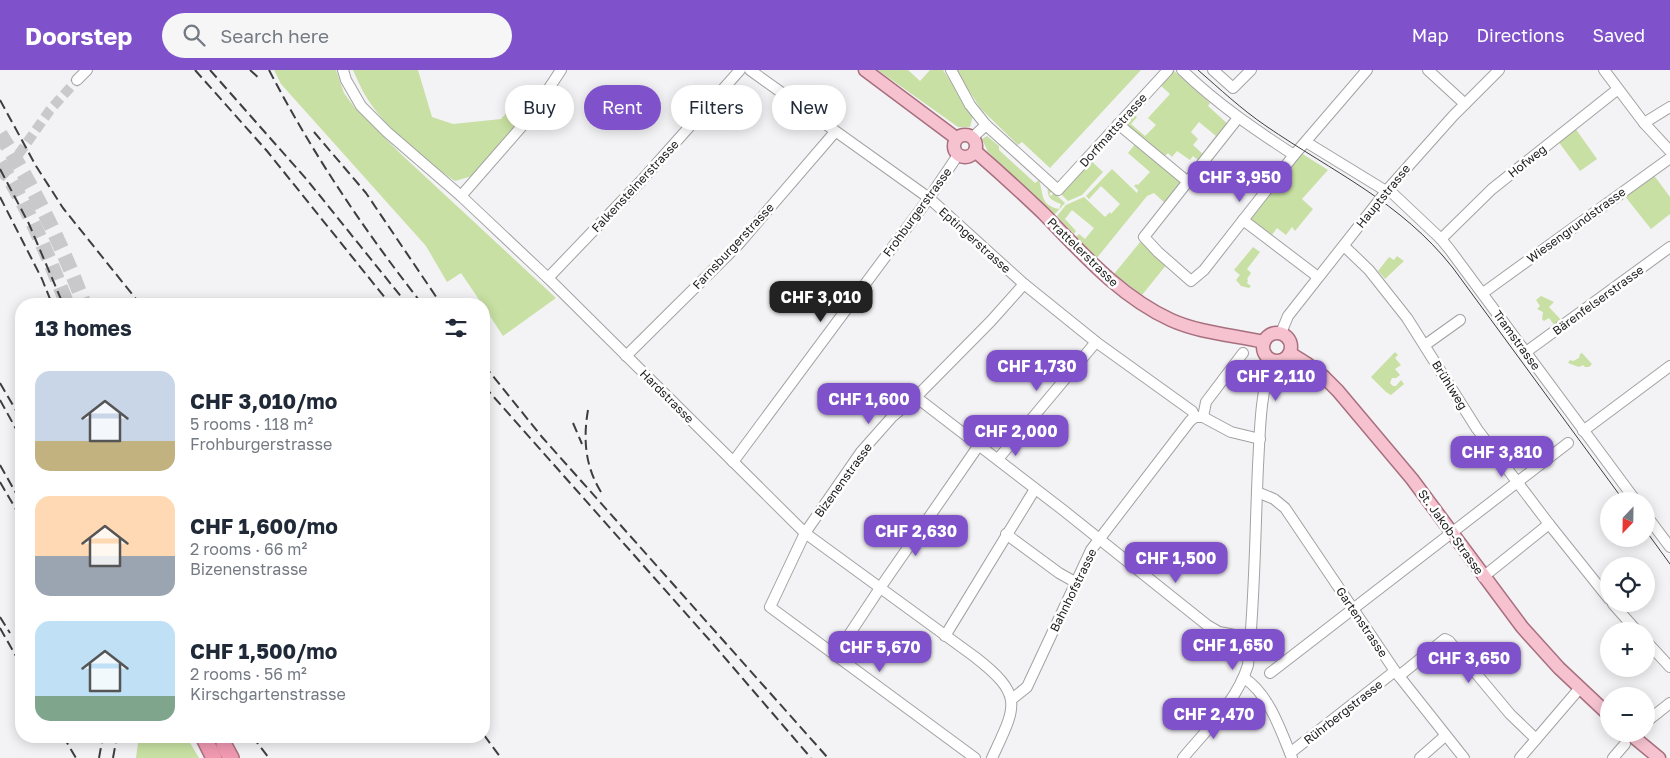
<!DOCTYPE html>
<html lang="en">
<head>
<meta charset="utf-8">
<style>
  :root { --surface:#fff; --page:#f6f6f7; --text:#1f2937; --muted:#747a83; --accent:#7f52cb }
  body { margin:0; font-family:"Golos Text",sans-serif; background:var(--page); color:var(--text); height:100vh; display:flex; flex-direction:column; font-size:19px; white-space:nowrap }
  * { box-sizing:border-box; margin:0 }
  p { font-size:16px; color:var(--muted) }
  .icon { flex:none; width:28px; height:28px; fill:none; stroke:currentColor; stroke-width:2; stroke-linecap:round; stroke-linejoin:round }
  .map { position:relative; flex:1; overflow:hidden }
  .side { position:absolute; left:15px; top:228px; width:475px; height:445px; display:flex; flex-direction:column; background:var(--surface); border-radius:20px; box-shadow:0 2px 12px #0003 }
  .side>* { flex:none }
  .top-card { position:absolute; left:505px; top:15px; width:475px; height:45px; display:flex; gap:10px }
  .needle { width:32px; rotate:202deg }
  .buttons { position:absolute; left:1600px; top:422px; display:grid; gap:10px }
  .buttons a { display:grid; place-items:center; width:55px; height:55px; border-radius:50%; background:var(--surface); box-shadow:0 2px 12px #0003; font-size:25px }
  .price { position:absolute; translate:-50% -42px; padding:0 11px; border-radius:10px; background:var(--accent); color:#fff; font-size:16px; line-height:32px; filter:drop-shadow(0 1px 2px #0008) }
  .price::after { content:''; position:absolute; left:50%; top:30px; width:15px; height:11px; margin-left:-8px; background:inherit; clip-path:polygon(0 0,100% 0,50% 100%) }
  .price.on { background:#222; color:#fff }
  ul { padding:0; list-style:none }
  li { display:flex; align-items:center; gap:15px; height:125px; padding:0 20px }
  li span { display:grid; place-items:center; flex:none; width:140px; height:100px; border-radius:15px; color:#555 }
  li>.icon { margin-inline-start:auto }
  span .icon { width:60px; height:60px; fill:#fffc; stroke-width:1 }
  li b { font-size:21px }
  h2 { display:flex; justify-content:space-between; align-items:center; height:60px; padding:0 20px; font-size:21px }
  .tag { padding:0 18px; border-radius:22px; background:var(--surface); box-shadow:0 2px 12px #0003; font-size:18px; line-height:45px }
  .tag.on { background:var(--accent); color:#fff }
  header { display:flex; align-items:center; gap:30px; box-sizing:border-box; height:70px; padding:0 25px; background:var(--accent); color:#fff }
  header strong { font-size:24px }
  nav { display:flex; gap:28px; margin-inline-start:auto; font-size:18px }
  .search { width:350px; height:45px; background:var(--page); display:flex; align-items:center; gap:12px; box-sizing:border-box; padding:0 18px; border-radius:28px; color:var(--muted); font-size:19px }
  .map>svg:first-child { display:block }
</style>
</head>
<body>
<header>
<strong>Doorstep</strong>
<div class="search"><svg class="icon" aria-label="search" viewBox="0 0 24 24"><circle cx="10" cy="10" r="6"/><path d="M15 15l6 6"/></svg>Search here</div>
<nav><a>Map</a><a>Directions</a><a>Saved</a></nav>
</header>
<div class="map">
<svg width="1670" height="688" viewBox="0 0 1670 688">
  <rect width="100%" height="100%" fill="#f3f3f5"/>
  <g fill="#c8e0a3">
    <path d="M274 0H336L344 23 355 38 403 86 556 228 503 266 484 237V234H482L461 203 447 212 426 176 281 14Z"/>
    <path d="M353 0H418L432 47 453 54 501 49 531 16 544 20 505 71 472 106 455 111C425 91 383 56 365 25 360 17 357 8 353 0Z"/>
    <path d="M878 0H908L920 11 930 0H943L973 45 970 57H958Z"/>
    <path d="M955 0H1141L1050 98 1022 72 1018 75 981 39Z"/>
    <path d="M1171 0H1173L1210 33 1208 36 1230 56 1211 78 1207 77 1216 66 1199 52 1191 62 1198 69 1193 75 1206 87 1198 90 1193 86 1190 90 1177 81 1172 87 1168 83 1164 87 1124 52 1132 43 1137 47 1131 54 1145 66 1156 55 1148 48 1170 24 1160 15Z"/>
    <path d="M1575 58 1597 89 1580 101 1558 71Z"/>
    <path d="M987 66 999 76V80L1035 113 1039 110C1044 125 1040 135 1059 139L1061 134C1053 131 1046 128 1048 118L1052 121 1049 124 1051 126 1054 123 1065 133 1055 144H1053L988 82 982 69Z"/>
    <path d="M1136 73 1181 110V117L1166 134 1154 123 1147 126 1096 189 1076 167 1079 164 1085 169 1094 158 1072 140 1065 149 1076 161 1074 164 1057 146 1066 135 1084 127 1105 147 1110 142 1111 144 1120 134 1101 116 1089 129 1086 126 1112 99 1137 123 1138 120 1134 116 1136 114 1138 115 1150 102 1128 83Z"/>
    <path d="M1301 83 1328 100 1302 129 1313 139 1295 161 1292 157 1286 165 1277 158 1272 165 1270 163 1268 165 1250 150 1251 145Z"/>
    <path d="M1088 88 1103 102 1082 125 1068 131 1059 122Z"/>
    <path d="M1653 104 1670 127V144L1651 159 1624 125Z"/>
    <path d="M1141 171 1167 194 1142 225 1114 204Z"/>
    <path d="M1253 177 1260 182 1247 199 1251 203 1247 209 1248 210 1247 213 1251 216 1249 218 1241 216 1236 210 1240 205 1234 200Z"/>
    <path d="M1397 186 1404 191 1385 209 1378 201 1389 187 1394 190Z"/>
    <path d="M1541 226 1554 232 1549 237 1562 251 1555 256 1549 248 1544 251 1542 249 1543 242 1537 239 1540 236 1536 230Z"/>
    <path d="M1395 282 1398 285 1395 288 1401 295 1395 299 1400 305 1396 308H1392L1390 313 1393 316H1396L1401 310 1404 314 1391 325 1386 322 1371 307Z"/>
    <path d="M1582 283 1592 294 1589 297H1585L1583 295 1579 297 1568 293 1570 290 1573 291 1579 288 1580 284Z"/>
    <path d="M139 666H186L199 688H136Z"/>
  </g>
  <g fill="none" stroke-linecap="round" stroke-linejoin="round">
    <path stroke="#c9c9cb" stroke-width="10" stroke-dasharray="10 5" stroke-linecap="butt" d="M0 108 9 98 50 40 77 10"/>
    <g stroke="#c9c9cb" stroke-width="15" stroke-dasharray="15 8" stroke-linecap="butt">
      <path d="M0 64C34 118 62 174 84 234"/>
      <path d="M0 93C28 137 48 185 67 234"/>
    </g>
    <defs>
      <g id="minor">
        <path d="M343 0 346 10 361 36 387 62 461 126 548 208 805 463 975 587C1025 626 1016 636 992 688"/>
        <path d="M750 0 929 128 1024 214 1096 272 1192 341 1195 347"/>
        <path d="M951 0 970 35 986 55 1058 120 1168 0"/>
        <path d="M1182 0C1216 33 1254 59 1294 85"/>
        <path d="M1213 0 1233 18 1251 0"/>
        <path d="M1428 0 1465 34"/>
        <path d="M1604 0 1644 53 1670 81"/>
        <path d="M77 10 87 0"/>
        <path d="M1238 48 1144 167 1158 182 1191 211 1204 200 1294 85 1367 0"/>
        <path d="M1644 53 1670 37"/>
        <path d="M1118 54 1188 112"/>
        <path d="M973 67 986 55"/>
        <path d="M1306 72 1386 121"/>
        <path d="M1388 119 1441 169 1450 180 1636 431"/>
        <path d="M461 126 530 47 561 0"/>
        <path d="M1243 150 1318 207"/>
        <path d="M1441 169 1492 119 1618 19"/>
        <path d="M1344 176 1369 200 1407 248 1477 359 1549 454 1609 529"/>
        <path d="M548 208 641 111 740 0"/>
        <path d="M1483 223 1670 88"/>
        <path d="M1281 263 1288 246 1388 119 1453 46 1499 0"/>
        <path d="M1425 275 1460 250"/>
        <path d="M1526 282 1670 177"/>
        <path d="M626 286 737 176 835 62"/>
        <path d="M916 327 1063 440 1207 555 1219 562 1250 568"/>
        <path d="M1203 347 1206 332 1243 283"/>
        <path d="M1583 361 1670 296"/>
        <path d="M998 389 1096 272"/>
        <path d="M733 392 929 128 958 85"/>
        <path d="M1257 422 1274 429 1285 438 1395 601 1464 688"/>
        <path d="M1646 445 1670 477"/>
        <path d="M1006 464 1059 503 1075 512"/>
        <path d="M1483 507 1549 454"/>
        <path d="M1613 534 1637 561"/>
        <path d="M945 566 1035 419"/>
        <path d="M1646 571 1670 597"/>
        <path d="M835 586 880 518 979 375"/>
        <path d="M1270 603 1568 373"/>
        <path d="M1399 606 1445 569 1449 571 1510 644 1536 669"/>
        <path d="M1244 608C1269 624 1281 661 1292 688"/>
        <path d="M1012 629 1027 617 1091 480 1190 351 1195 347H1203L1231 362 1260 369"/>
        <path d="M1646 652 1670 633"/>
        <path d="M1290 683 1395 601"/>
        <path d="M975 688 770 537 805 463 861 382 892 347 916 327 991 251 1024 214"/>
        <path d="M1183 688C1207 659 1237 631 1248 595 1255 529 1255 462 1258 396 1260 361 1260 323 1272 290"/>
        <path d="M1420 688 1445 666"/>
        <path d="M1520 688 1579 619"/>
        <path d="M1613 688 1625 674"/>
      </g>
      <g id="major">
        <path d="M865 0 956 68"/>
        <circle cx="965" cy="76" r="11"/>
        <path d="M975 81C998 101 1021 122 1043 143 1082 183 1119 226 1171 250 1200 263 1233 265 1264 272"/>
        <circle cx="1277" cy="277" r="14"/>
        <path d="M1290 283 1306 293 1324 307 1338 321 1412 409 1522 557 1559 598 1609 645"/>
        <path d="M1630 664 1659 688"/>
      </g>
      <g id="highway">
        <path d="M203 666 214 688"/>
        <path d="M224 675 231 688"/>
      </g>
    </defs>
    <use href="#minor" stroke="#a2a2a4" stroke-width="12"/>
    <use href="#major" stroke="#a86f7f" stroke-width="15"/>
    <use href="#highway" stroke="#a86f7f" stroke-width="18"/>
    <use href="#minor" stroke="#fff" stroke-width="10"/>
    <use href="#major" stroke="#f6c2d0" stroke-width="12"/>
    <use href="#highway" stroke="#f099b1" stroke-width="15"/>
    <g stroke="#3e3e40" stroke-width="1">
      <path d="M1198 0C1220 19 1241 39 1266 56 1333 102 1401 132 1453 198L1624 431"/>
      <path d="M1646 461 1670 494"/>
    </g>
    <g stroke="#3e3e40" stroke-width="2" stroke-dasharray="10 5" stroke-linecap="butt">
      <path d="M195 0 267 81 390 234"/>
      <path d="M210 0 308 111 407 234"/>
      <path d="M250 0 260 9"/>
      <path d="M269 0C312 83 364 160 422 234"/>
      <path d="M0 30 36 96 63 138 140 234"/>
      <path d="M314 62 366 123 441 234"/>
      <path d="M0 99 29 154 63 234"/>
      <path d="M0 127 42 209 52 234"/>
      <path d="M484 295 542 367 828 688"/>
      <path d="M0 313 21 349"/>
      <path d="M484 316 713 574 811 688"/>
      <path d="M0 330 21 368"/>
      <path d="M588 340C583 369 585 396 601 422"/>
      <path d="M573 353 582 374"/>
      <path d="M0 395 21 432"/>
      <path d="M0 412 21 448"/>
      <path d="M0 547 10 563"/>
      <path d="M0 558 21 595"/>
      <path d="M484 665 501 688"/>
      <path d="M63 666 76 688"/>
      <path d="M252 666 269 688"/>
      <path d="M99 688 103 666"/>
      <path d="M113 688 117 666"/>
    </g>
  </g>
  <g text-anchor="middle" dominant-baseline="central" stroke-width="5" stroke-linejoin="round" paint-order="stroke">
    <g font-size="12" fill="#212122" stroke="#fff">
      <text transform="translate(1113 60) rotate(-48)">Dorfmattstrasse</text>
      <text transform="translate(1527 91) rotate(-38)">Hofweg</text>
      <text transform="translate(635 116) rotate(-47)">Falkensteinerstrasse</text>
      <text transform="translate(1383 126) rotate(-51)">Hauptstrasse</text>
      <text transform="translate(917 142) rotate(-54)">Frohburgerstrasse</text>
      <text transform="translate(1576 155) rotate(-36)">Wiesengrundstrasse</text>
      <text transform="translate(975 170) rotate(42)">Eptingerstrasse</text>
      <text transform="translate(733 176) rotate(-47)">Farnsburgerstrasse</text>
      <text transform="translate(1083 182) rotate(44)">Prattelerstrasse</text>
      <text transform="translate(1598 230) rotate(-36)">Bärenfelserstrasse</text>
      <text transform="translate(1517 270) rotate(54)">Tramstrasse</text>
      <text transform="translate(1450 315) rotate(58)">Brühlweg</text>
      <text transform="translate(667 326) rotate(45)">Hardstrasse</text>
      <text transform="translate(843 410) rotate(-54)">Bizenenstrasse</text>
      <text transform="translate(1451 462) rotate(54)">St. Jakob-Strasse</text>
      <text transform="translate(1073 520) rotate(-64)">Bahnhofstrasse</text>
      <text transform="translate(1362 552) rotate(56)">Gartenstrasse</text>
      <text transform="translate(1343 642) rotate(-38)">Rührbergstrasse</text>
    </g>
  </g>
</svg>
<div class="buttons">
<a><svg class="needle" viewBox="-14 -14 28 28"><path d="M0-13l5 13h-10z" fill="#e53935"/><path d="M0 13l5-13h-10z" fill="#747a83"/></svg></a>
<a><svg class="icon" aria-label="locate" viewBox="0 0 24 24"><circle cx="12" cy="12" r="6"/><path d="M12 2v4M12 18v4M2 12h4M18 12h4"/></svg></a>
<a>+</a>
<a>−</a>
</div>
<b class="price" style="left:1240px;top:133px">CHF 3,950</b>
<b class="price on" style="left:821px;top:253px">CHF 3,010</b>
<b class="price" style="left:1037px;top:322px">CHF 1,730</b>
<b class="price" style="left:1276px;top:332px">CHF 2,110</b>
<b class="price" style="left:869px;top:355px">CHF 1,600</b>
<b class="price" style="left:1016px;top:387px">CHF 2,000</b>
<b class="price" style="left:1502px;top:408px">CHF 3,810</b>
<b class="price" style="left:916px;top:487px">CHF 2,630</b>
<b class="price" style="left:1176px;top:514px">CHF 1,500</b>
<b class="price" style="left:1233px;top:601px">CHF 1,650</b>
<b class="price" style="left:880px;top:603px">CHF 5,670</b>
<b class="price" style="left:1469px;top:614px">CHF 3,650</b>
<b class="price" style="left:1214px;top:670px">CHF 2,470</b>
<div class="top-card">
<a class="tag">Buy</a>
<a class="tag on">Rent</a>
<a class="tag">Filters</a>
<a class="tag">New</a>
</div>
<section class="side">
<h2>13 homes<svg class="icon" aria-label="filters" viewBox="0 0 24 24"><path d="M4 7h16M4 17h16"/><circle cx="9" cy="7" r="2"/><circle cx="15" cy="17" r="2"/></svg></h2>
<ul>
<li><span style="background:linear-gradient(#c9d6e8 70%,#c2b280 0)"><svg class="icon" aria-label="home" viewBox="0 0 24 24"><path d="M3 11l9-7 9 7M6 9v11h12V9"/></svg></span><div><b>CHF 3,010/mo</b><p>5 rooms · 118 m²</p><p>Frohburgerstrasse</p></div></li>
<li><span style="background:linear-gradient(#ffd9b3 60%,#9aa5b1 0)"><svg class="icon" aria-label="home" viewBox="0 0 24 24"><path d="M3 11l9-7 9 7M6 9v11h12V9"/></svg></span><div><b>CHF 1,600/mo</b><p>2 rooms · 66 m²</p><p>Bizenenstrasse</p></div></li>
<li><span style="background:linear-gradient(#bfe0f5 75%,#7fa58c 0)"><svg class="icon" aria-label="home" viewBox="0 0 24 24"><path d="M3 11l9-7 9 7M6 9v11h12V9"/></svg></span><div><b>CHF 1,500/mo</b><p>2 rooms · 56 m²</p><p>Kirschgartenstrasse</p></div></li>
</ul>
</section>
</div>
</body>
</html>
